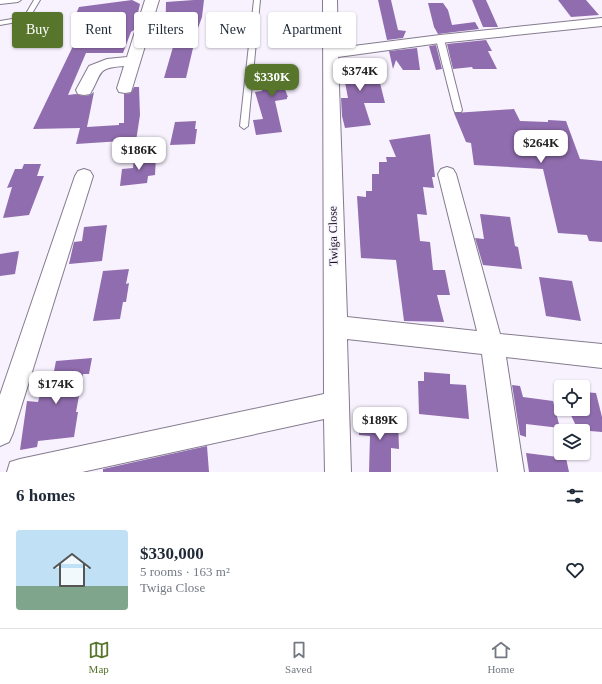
<!DOCTYPE html>
<html lang="en">
<head>
<meta charset="utf-8">
<style>
  :root { --surface:#fff; --page:#f2f2f3; --text:#1f2937; --muted:#747a83; --line:#e0e1e3; --accent:#57752b }
  body { margin:0; font-family:Georgia,serif; background:var(--page); color:var(--text); height:100vh; display:flex; flex-direction:column; font-size:15px; white-space:nowrap }
  * { box-sizing:border-box; margin:0 }
  p { font-size:13px; color:var(--muted) }
  .icon { flex:none; width:22px; height:22px; fill:none; stroke:currentColor; stroke-width:2; stroke-linecap:round; stroke-linejoin:round }
  .map { position:relative; height:472px; overflow:hidden }
  .panel { display:flex; flex-direction:column; background:var(--surface); flex:1 }
  .panel>* { flex:none }
  .hud { position:absolute; left:12px; top:12px; width:400px; height:36px; display:flex; gap:8px }
  .controls { position:absolute; left:554px; top:380px; display:grid; gap:8px }
  .controls a { display:grid; place-items:center; width:36px; height:36px; border-radius:4px; background:var(--surface); box-shadow:0 1px 3px #0004; font-size:20px }
  .price { position:absolute; translate:-50% -34px; padding:0 9px; border-radius:8px; background:#fff; color:#222; font-size:13px; line-height:26px; filter:drop-shadow(0 1px 2px #0008) }
  .price::after { content:''; position:absolute; left:50%; top:24px; width:12px; height:9px; margin-left:-6px; background:inherit; clip-path:polygon(0 0,100% 0,50% 100%) }
  .price.selected { background:var(--accent); color:#fff }
  ul { padding:0; list-style:none }
  li { display:flex; align-items:center; gap:12px; height:100px; padding:0 16px }
  li+li { border-top:1px solid var(--line) }
  li span { display:grid; place-items:center; flex:none; width:112px; height:80px; border-radius:4px; color:#555 }
  li>.icon { margin-inline-start:auto }
  span .icon { width:48px; height:48px; fill:#fffc; stroke-width:1 }
  li b { font-size:17px }
  h2 { display:flex; justify-content:space-between; align-items:center; height:48px; padding:0 16px; font-size:17px }
  .chip { padding:0 14px; border-radius:4px; background:var(--surface); box-shadow:0 1px 3px #0004; font-size:14px; line-height:36px }
  .chip.selected { background:var(--accent); color:#fff }
  .tabs { display:flex; justify-content:space-around; align-items:center; height:56px; border-top:1px solid var(--line); background:var(--surface); font-size:11px; color:var(--muted) }
  .tabs a { display:grid; justify-items:center; gap:2px }
  .tabs .selected { color:var(--accent) }
  .map>svg:first-child { display:block }
</style>
</head>
<body>
<div class="map">
<svg width="602" height="472" viewBox="0 0 602 472">
  <rect width="100%" height="100%" fill="#f8f2ff"/>
  <g fill="#906dae">
    <path d="M132 0 140 4 134 30 131 32 123 53H86L68 95 76 94 84 96 90 95 94 92 87 127 119 125V123H124V94L131 93 134 87H139L140 115 136 141 122 142V141L76 144 80 128 33 129 73 46 82 21H73L79 7Z"/>
    <path d="M194 0H204L202 17 197 31 186 78H164L173 47H165L166 2Z"/>
    <path d="M378 0H391L398 30 406 31 403 38 387 40Z"/>
    <path d="M472 0H486L498 27H483Z"/>
    <path d="M558 0H586L599 15 571 17Z"/>
    <path d="M428 3H443L448 10 452 25 475 22 479 29 438 34 434 27Z"/>
    <path d="M486 40 492 51H488L497 69H473L472 67 453 69 447 44Z"/>
    <path d="M436 45 442 69 436 70 429 46Z"/>
    <path d="M417 48 420 70H403L396 60 393 69 389 51Z"/>
    <path d="M374 59 385 103H364L371 125 345 128 342 116 341 98H348L341 62Z"/>
    <path d="M295 67 298 81 282 82 288 97H287V99L275 101 282 132 256 135 253 120 263 119 255 92 262 91 260 69Z"/>
    <path d="M514 109 520 121 548 122V120L566 121 580 159 602 161V242L589 241 587 235 558 233 543 169 474 165 471 143 466 142 454 113Z"/>
    <path d="M196 121 195 129H197L195 144 170 145 175 122Z"/>
    <path d="M430 134 435 177H432L434 188 423 187 427 215 417 214 420 241 430 242 433 270H445L450 295H437L444 322 404 321 396 260 361 258 357 196 366 197V191H372V174H379V162H387L386 157H396L389 140Z"/>
    <path d="M156 156 155 175 148 176 147 183 120 186 122 169 133 168 134 158Z"/>
    <path d="M24 164H41L37 176H44L29 215 3 218 12 187 7 188 15 169H22Z"/>
    <path d="M480 214 510 217 515 246 518 247 522 269 483 265 475 238 484 239Z"/>
    <path d="M107 225 102 261 69 264 74 242 82 241 84 227Z"/>
    <path d="M19 251 15 274 0 276V254Z"/>
    <path d="M129 269 126 284 129 283 126 302H123L120 319 93 321 103 271Z"/>
    <path d="M539 277 572 281 581 321 546 316Z"/>
    <path d="M92 358 89 374H83L76 412H78L74 437 38 441 37 447 20 450 27 401 38 402 42 387 51 386 56 361Z"/>
    <path d="M424 372 450 374V384L466 385 469 419 419 414 418 381H424Z"/>
    <path d="M512 385 520 386 523 397 553 401 560 428 526 424V437L520 435Z"/>
    <path d="M583 392 596 393 602 417V432L578 430 568 409H583Z"/>
    <path d="M359 416 398 419 399 449 391 448V472H369L370 436 359 435Z"/>
    <path d="M207 446 209 472H103V469Z"/>
    <path d="M526 453 566 458 569 472H529Z"/>
  </g>
  <g fill="none" stroke-linecap="round" stroke-linejoin="round">
    <defs>
      <g id="lane">
        <path d="M0 0H21L18 2 0 4Z"/>
        <path d="M34 0H40L28 20 0 25V21L24 17Z"/>
        <path d="M254 0H260L248 126 244 129 240 126Z"/>
        <path d="M437 37H443L444 39 462 110 461 112H455L454 110 436 39Z"/>
      </g>
      <g id="street">
        <path d="M145 0H159L131 92 125 93 119 92 117 88 124 66C95 68 103 73 90 94L84 95 78 94 76 90 89 66 107 59 127 57Z"/>
        <path d="M323 0H337L338 48 440 35 602 18V26L440 43 338 57 347 317 477 331 438 174 441 169 447 167 453 169 456 174 500 334 602 344V368L506 357 524 472H498L482 354 347 339 351 472H325L324 419 82 472H7L10 462 20 459 324 394Z"/>
        <path d="M84 169 90 171 93 176 13 433 9 442 0 446V395L75 176 78 171Z"/>
      </g>
    </defs>
    <use href="#lane" stroke="#857b8f" stroke-width="2"/>
    <use href="#street" stroke="#857b8f" stroke-width="2"/>
    <use href="#lane" fill="#fff" fill-rule="evenodd"/>
    <use href="#street" fill="#fff" fill-rule="evenodd"/>
  </g>
  <g text-anchor="middle" dominant-baseline="central" stroke-width="3" stroke-linejoin="round" paint-order="stroke">
    <g font-size="12" fill="#18141b" stroke="#f8f2ff">
      <text transform="translate(333 236) rotate(-91)">Twiga Close</text>
    </g>
  </g>
</svg>
<div class="controls">
<a><svg class="icon" aria-label="locate" viewBox="0 0 24 24"><circle cx="12" cy="12" r="6"/><path d="M12 2v4M12 18v4M2 12h4M18 12h4"/></svg></a>
<a><svg class="icon" aria-label="layers" viewBox="0 0 24 24"><path d="M12 4l9 5-9 5-9-5zM3 14l9 5 9-5"/></svg></a>
</div>
<b class="price" style="left:360px;top:92px">$374K</b>
<b class="price selected" style="left:272px;top:98px">$330K</b>
<b class="price" style="left:541px;top:164px">$264K</b>
<b class="price" style="left:139px;top:171px">$186K</b>
<b class="price" style="left:56px;top:405px">$174K</b>
<b class="price" style="left:380px;top:441px">$189K</b>
<div class="hud">
<a class="chip selected">Buy</a>
<a class="chip">Rent</a>
<a class="chip">Filters</a>
<a class="chip">New</a>
<a class="chip">Apartment</a>
</div>
</div>
<section class="panel">
<h2>6 homes<svg class="icon" aria-label="filters" viewBox="0 0 24 24"><path d="M4 7h16M4 17h16"/><circle cx="9" cy="7" r="2"/><circle cx="15" cy="17" r="2"/></svg></h2>
<ul>
<li><span style="background:linear-gradient(#bfe0f5 70%,#7fa58c 0)"><svg class="icon" aria-label="home" viewBox="0 0 24 24"><path d="M3 11l9-7 9 7M6 9v11h12V9"/></svg></span><div><b>$330,000</b><p>5 rooms · 163 m²</p><p>Twiga Close</p></div><svg class="icon" aria-label="heart" viewBox="0 0 24 24"><path d="M12 20l-8-8c-3-5 5-10 8-4 3-6 11-1 8 4z"/></svg></li>
</ul>
</section>
<nav class="tabs">
<a class="selected"><svg class="icon" aria-label="map" viewBox="0 0 24 24"><path d="M3 6l6-2 6 2 6-2v14l-6 2-6-2-6 2zM9 4v14M15 6v14"/></svg>Map</a>
<a><svg class="icon" aria-label="saved" viewBox="0 0 24 24"><path d="M7 4h10v16l-5-4-5 4z"/></svg>Saved</a>
<a><svg class="icon" aria-label="home" viewBox="0 0 24 24"><path d="M3 11l9-7 9 7M6 9v11h12V9"/></svg>Home</a>
</nav>
</body>
</html>
